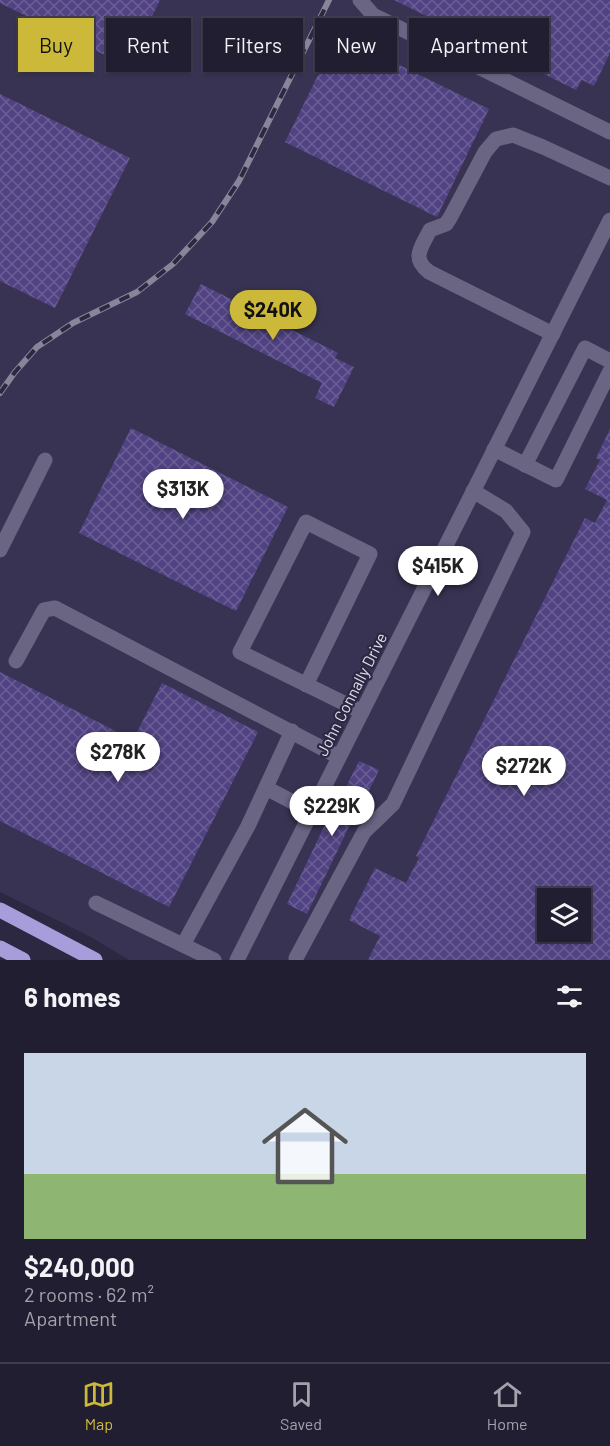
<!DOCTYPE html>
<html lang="en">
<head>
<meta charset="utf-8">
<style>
  :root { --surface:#221e32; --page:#2e2b3e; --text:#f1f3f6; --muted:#a2a2ac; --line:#3f3c4d; --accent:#ccb939 }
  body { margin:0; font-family:Barlow,sans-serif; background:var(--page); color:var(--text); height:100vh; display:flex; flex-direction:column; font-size:22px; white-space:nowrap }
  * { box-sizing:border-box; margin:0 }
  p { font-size:20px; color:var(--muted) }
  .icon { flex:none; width:33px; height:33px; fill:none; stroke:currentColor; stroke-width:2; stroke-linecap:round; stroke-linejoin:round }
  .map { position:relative; height:960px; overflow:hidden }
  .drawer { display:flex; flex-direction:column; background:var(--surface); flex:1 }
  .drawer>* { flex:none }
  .top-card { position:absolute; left:18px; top:18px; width:574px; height:54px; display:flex; gap:12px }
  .controls { position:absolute; left:537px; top:888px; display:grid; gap:12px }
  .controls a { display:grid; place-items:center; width:54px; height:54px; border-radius:0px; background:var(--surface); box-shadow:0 2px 4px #0004,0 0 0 2px var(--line); font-size:30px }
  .price { position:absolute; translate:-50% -51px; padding:0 14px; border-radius:21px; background:#fff; color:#222; font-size:20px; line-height:39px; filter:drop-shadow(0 2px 3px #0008) }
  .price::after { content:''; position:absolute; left:50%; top:36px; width:18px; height:14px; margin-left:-9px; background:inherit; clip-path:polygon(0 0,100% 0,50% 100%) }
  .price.selected { background:var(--accent); color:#111 }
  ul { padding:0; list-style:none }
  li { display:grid; align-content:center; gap:12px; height:318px; padding:0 24px }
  li span { display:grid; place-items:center; height:186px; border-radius:0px; color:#555 }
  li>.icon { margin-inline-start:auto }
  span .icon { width:108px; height:108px; fill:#fffc; stroke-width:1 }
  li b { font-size:26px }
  h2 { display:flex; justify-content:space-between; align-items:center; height:72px; padding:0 24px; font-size:26px }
  .pill { padding:0 21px; border-radius:0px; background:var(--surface); box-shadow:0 2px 4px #0004,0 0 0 2px var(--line); font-size:21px; line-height:54px }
  .pill.selected { background:var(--accent); color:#111 }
  .tabs { display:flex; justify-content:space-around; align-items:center; height:84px; border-top:2px solid var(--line); background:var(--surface); font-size:16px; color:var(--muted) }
  .tabs a { display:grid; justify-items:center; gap:3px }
  .tabs .selected { color:var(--accent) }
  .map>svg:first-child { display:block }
</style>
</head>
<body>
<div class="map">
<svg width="610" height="960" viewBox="0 0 610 960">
  <defs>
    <pattern id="building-cross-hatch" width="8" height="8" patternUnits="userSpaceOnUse" patternTransform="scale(1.5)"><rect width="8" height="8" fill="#514383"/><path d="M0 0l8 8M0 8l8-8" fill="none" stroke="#6a5e95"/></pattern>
  </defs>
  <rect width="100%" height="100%" fill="#2d2842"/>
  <path fill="#393353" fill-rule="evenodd" d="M0 0H610V960H129L91 937 0 892ZM548 898H580V932H548Z"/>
  <g fill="url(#building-cross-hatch)" fill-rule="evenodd">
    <path d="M0 0H160L127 66 0 3Z"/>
    <path d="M394 0H610V53L594 86 582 80 576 90Z"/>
    <path d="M338 35 489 109 437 217 285 142Z"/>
    <path d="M0 94 130 158 55 308 0 281Z"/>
    <path d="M201 284 338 353 335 358 354 367 334 407 315 398 322 383 185 314Z"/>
    <path d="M131 428 288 507 236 611 79 533Z"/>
    <path d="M610 429V960H368L380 936 349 920 375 868 406 883 419 858 416 856 585 518 595 523 607 500 585 489 600 460 596 458ZM548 898H580V932H548Z"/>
    <path d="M0 672 133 740 162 683 258 732 169 907 0 821Z"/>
    <path d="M359 761 379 770 358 813 356 812 307 914 287 904 332 810 334 811Z"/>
  </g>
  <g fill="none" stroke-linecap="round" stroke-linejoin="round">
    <g stroke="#6a6583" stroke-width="15">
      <path d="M360 0 373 15 610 132"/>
      <path d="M553 334 429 272C411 258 421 248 430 230L446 224 450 218 485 152 496 139 513 135 543 147 610 178"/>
      <path d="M494 449 556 480 610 371"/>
      <path d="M525 465 585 348 610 361"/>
      <path d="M0 550 45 460"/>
      <path d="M16 661 44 610 55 608 339 757"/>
      <path d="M306 685 370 554 306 522 240 652 362 712"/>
      <path d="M266 788 312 812"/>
      <path d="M96 903 214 960"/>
      <path d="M183 945 248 826 292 731"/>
      <path d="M296 958 364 832 393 804 523 532 506 511 473 491"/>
      <path d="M237 960 610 220"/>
    </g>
    <g stroke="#a79dda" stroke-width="15">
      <path d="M0 910 95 960"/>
      <path d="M0 948 23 960"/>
    </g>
    <defs>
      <path id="rail" d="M0 393 15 372 37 347 73 323 137 292 173 264 212 222 239 181 329 0"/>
    </defs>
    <use href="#rail" stroke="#88859a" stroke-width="6"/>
    <use href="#rail" stroke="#2d2842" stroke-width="4" stroke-dasharray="11" stroke-linecap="butt"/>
  </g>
  <g text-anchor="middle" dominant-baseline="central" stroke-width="4.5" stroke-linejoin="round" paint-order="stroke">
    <g font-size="16" fill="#e1dff0" stroke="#2d2842">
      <text transform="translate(351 694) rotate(-63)">John Connally Drive</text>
    </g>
  </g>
</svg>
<div class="controls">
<a><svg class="icon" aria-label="layers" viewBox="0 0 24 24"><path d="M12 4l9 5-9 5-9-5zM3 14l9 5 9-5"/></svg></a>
</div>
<b class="price selected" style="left:273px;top:341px">$240K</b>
<b class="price" style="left:183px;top:520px">$313K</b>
<b class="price" style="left:438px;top:597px">$415K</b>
<b class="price" style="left:118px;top:783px">$278K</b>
<b class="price" style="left:524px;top:797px">$272K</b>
<b class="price" style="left:332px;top:837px">$229K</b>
<div class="top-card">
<a class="pill selected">Buy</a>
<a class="pill">Rent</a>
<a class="pill">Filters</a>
<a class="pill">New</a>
<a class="pill">Apartment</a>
</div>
</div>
<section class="drawer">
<h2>6 homes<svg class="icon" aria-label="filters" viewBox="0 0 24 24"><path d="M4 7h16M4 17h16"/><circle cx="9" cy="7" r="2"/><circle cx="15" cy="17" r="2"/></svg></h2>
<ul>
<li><span style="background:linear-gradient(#c9d6e8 65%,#8fb573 0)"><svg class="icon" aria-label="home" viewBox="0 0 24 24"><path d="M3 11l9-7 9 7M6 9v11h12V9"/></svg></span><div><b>$240,000</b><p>2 rooms · 62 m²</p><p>Apartment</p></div></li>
</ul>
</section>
<nav class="tabs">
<a class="selected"><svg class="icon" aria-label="map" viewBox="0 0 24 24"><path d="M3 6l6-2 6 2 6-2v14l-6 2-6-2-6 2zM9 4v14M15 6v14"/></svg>Map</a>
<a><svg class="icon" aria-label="saved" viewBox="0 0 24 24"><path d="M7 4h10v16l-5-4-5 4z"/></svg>Saved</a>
<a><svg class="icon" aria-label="home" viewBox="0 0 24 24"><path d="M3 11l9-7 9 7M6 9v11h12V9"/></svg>Home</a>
</nav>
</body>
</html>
